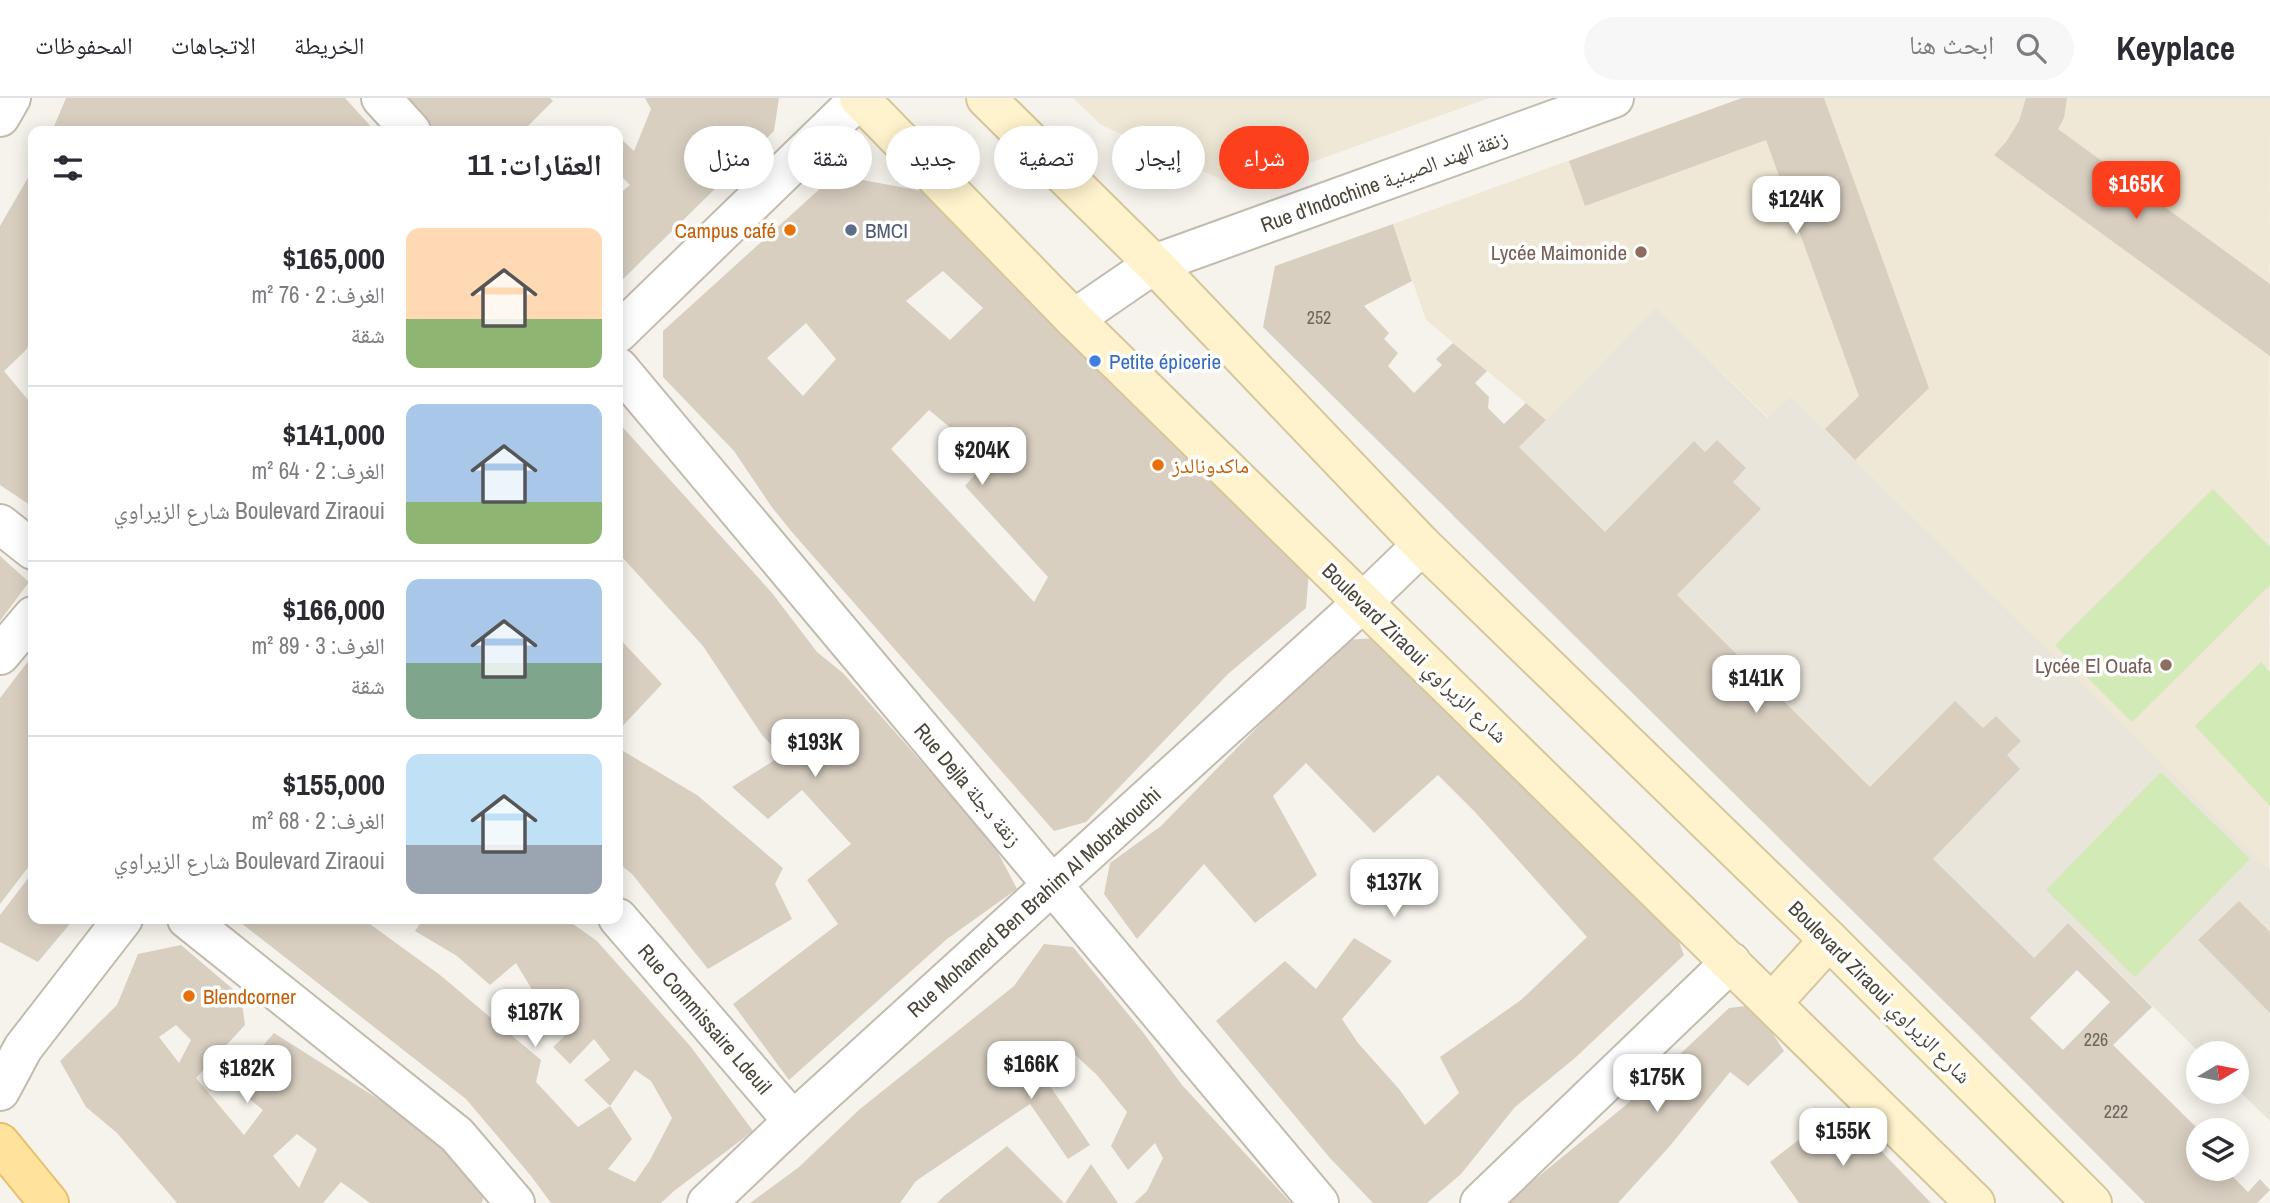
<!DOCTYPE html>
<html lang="ar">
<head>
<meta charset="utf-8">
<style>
  :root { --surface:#fff; --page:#f7f7f7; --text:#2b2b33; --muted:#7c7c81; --line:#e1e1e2; --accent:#fc3f1d }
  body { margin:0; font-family:"Archivo Narrow","Noto Naskh Arabic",sans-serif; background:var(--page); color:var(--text); direction:rtl; height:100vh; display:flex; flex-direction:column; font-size:26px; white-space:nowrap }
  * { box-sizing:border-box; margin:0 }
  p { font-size:23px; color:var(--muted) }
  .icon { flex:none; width:38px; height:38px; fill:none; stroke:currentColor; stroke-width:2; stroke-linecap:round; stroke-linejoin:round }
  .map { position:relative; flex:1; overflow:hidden; direction:ltr }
  .sheet { position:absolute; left:28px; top:28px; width:595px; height:798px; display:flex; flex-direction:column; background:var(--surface); border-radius:14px; box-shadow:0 4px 18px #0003; direction:rtl }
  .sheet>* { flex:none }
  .hud { position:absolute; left:644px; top:28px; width:665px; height:63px; direction:rtl; display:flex; gap:14px }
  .needle { width:46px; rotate:80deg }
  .fabs { position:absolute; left:2186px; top:943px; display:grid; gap:14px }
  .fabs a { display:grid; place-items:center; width:63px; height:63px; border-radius:50%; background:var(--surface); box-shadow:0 4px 18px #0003; font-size:35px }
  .price { position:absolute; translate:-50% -60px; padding:0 16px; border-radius:14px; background:#fff; color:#222; font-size:23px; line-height:46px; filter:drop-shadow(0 2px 4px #0008) }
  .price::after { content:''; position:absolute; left:50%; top:42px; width:21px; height:16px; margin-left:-10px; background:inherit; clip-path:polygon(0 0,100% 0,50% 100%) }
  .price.active { background:var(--accent); color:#fff }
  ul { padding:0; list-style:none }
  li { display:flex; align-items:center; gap:21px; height:175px; padding:0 21px }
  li+li { border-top:2px solid var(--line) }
  li span { display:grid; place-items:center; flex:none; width:196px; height:140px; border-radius:14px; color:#555 }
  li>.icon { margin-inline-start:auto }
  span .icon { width:84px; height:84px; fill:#fffc; stroke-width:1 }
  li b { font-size:30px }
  h2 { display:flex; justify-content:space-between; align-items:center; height:84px; padding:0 21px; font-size:30px }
  .tag { padding:0 24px; border-radius:32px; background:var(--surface); box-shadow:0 4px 18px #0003; font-size:24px; line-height:63px }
  .tag.active { background:var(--accent); color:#fff }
  header { display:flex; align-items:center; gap:42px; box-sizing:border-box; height:98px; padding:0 35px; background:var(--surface); border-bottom:2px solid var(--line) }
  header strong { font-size:33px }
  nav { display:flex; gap:38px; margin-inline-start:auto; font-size:24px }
  .search { width:490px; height:63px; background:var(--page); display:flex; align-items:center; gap:18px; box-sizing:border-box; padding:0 24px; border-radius:38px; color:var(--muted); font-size:26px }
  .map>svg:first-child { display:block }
</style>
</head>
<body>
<header>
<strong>Keyplace</strong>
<div class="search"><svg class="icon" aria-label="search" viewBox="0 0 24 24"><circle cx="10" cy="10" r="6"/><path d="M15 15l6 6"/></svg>ابحث هنا</div>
<nav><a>الخريطة</a><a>الاتجاهات</a><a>المحفوظات</a></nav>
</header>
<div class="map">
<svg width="2270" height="1105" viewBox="0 0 2270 1105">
  <rect width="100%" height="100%" fill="#f6f3ec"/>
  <path fill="#eae5da" d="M1656 209 1768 320 1791 298 2270 772V1023L2237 991 2236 956 2200 955 2068 825 1968 927 1452 417Z"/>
  <g fill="#efe8d6">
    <path d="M1073 0H1489L1240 90 1101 27Z"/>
    <path d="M1742 0H2270L2269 772 1791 298 1769 320 1656 209 1546 322 1426 222 1393 126Z"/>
  </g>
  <g fill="#d2eab5">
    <path d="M2213 391 2270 449V487L2132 624 2055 547Z"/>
    <path d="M2261 564 2270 574V708L2195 628Z"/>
    <path d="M2161 674 2250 761 2135 879 2046 792Z"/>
  </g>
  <g fill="#d8cfc1" fill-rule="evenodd">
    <path d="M66 0H345L375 33H220L218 28 216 33H52Z"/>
    <path d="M398 0H550L553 3 526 30 528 33H428Z"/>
    <path d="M645 0H779L774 33 618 186V97L630 87 618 75V38L634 53 651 11Z"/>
    <path d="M1742 0H1824L1929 290 1855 362 1825 331 1859 298 1766 42 1585 108 1569 63Z"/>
    <path d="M2026 0H2067L2064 20 2058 31 2270 186V258L1994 57 2006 44 2019 23Z"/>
    <path d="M33 71V241L25 253 4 273 33 308V409L0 387V128Z"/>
    <path d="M835 77 939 96 1309 473 1306 510 1228 576 1086 724 1054 733 791 433 771 408 734 353 663 279V233ZM943 173 983 210 950 242 906 203ZM806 225 836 261 803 298 767 260ZM929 312 988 361 965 388 1048 479 1034 504 891 351Z"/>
    <path d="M1393 126 1412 183 1364 208 1389 235 1384 241 1398 255 1388 268 1414 295 1442 267 1436 261 1453 245 1487 273 1475 285 1489 299 1488 310 1504 326 1526 305 1546 322 1519 349 1605 434 1694 343 1705 354 1717 342 1746 370 1733 384 1761 411 1677 497 1870 689 1955 603 1983 630 1996 618 2021 643 2007 657 2020 671 1933 761 2034 860 2068 825 2152 909 2113 947 2198 1031V1071H2225L2248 1094 2260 1081 2270 1092 2257 1105H2145L1968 927 1263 229 1275 168ZM2077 872 2110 904 2063 952 2030 920Z"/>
    <path d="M618 324 772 495 817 554 843 575 993 745 1017 791 947 841 789 982 733 906 838 826 807 782 851 746 802 692 768 721 732 689 781 658 762 637 703 548 622 459 618 463Z"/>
    <path d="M0 458 29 484 0 523Z"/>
    <path d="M618 539 662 586 618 633Z"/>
    <path d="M1379 540 1672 825 1684 857 1575 960 1515 1009 1461 1076 1427 1105H1373L1329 1059 1216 923 1285 863 1316 891 1354 840 1392 863 1342 921 1358 945 1399 991 1425 1027 1459 995 1440 959 1521 902 1587 839 1475 714 1438 677 1374 735 1306 665 1273 698 1317 777 1255 825 1204 766 1137 841 1104 796 1110 765 1161 728 1342 542Z"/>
    <path d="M33 557V763L0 806V600Z"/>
    <path d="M618 650 697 697 783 770 775 786 792 821 708 871 632 776 618 765Z"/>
    <path d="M33 774V821H74L38 864 0 844V817Z"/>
    <path d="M2239 803 2270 834V915L2198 842Z"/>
    <path d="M236 821H363L440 877 541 962 536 984 578 1029 610 1008 584 982 610 962 594 941 570 966 553 949 572 931 542 908 516 865 490 887 457 858 415 833 423 821H566L597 843 691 949 753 1033 674 1093 661 1105H551L531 1078 466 1001ZM635 972 651 983 672 1020 650 1062 635 1084 608 1071 632 1041 610 1008Z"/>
    <path d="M1044 846 1073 849 1142 933 1182 987 1291 1105H1134L1147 1093 1163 1060 1155 1045 1128 1072 1111 1048 1127 1014 1097 977 1074 956 1048 985 1090 1047 1068 1061 1030 1006 916 1083 900 1105H750L799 1069 860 1011 1014 888Z"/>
    <path d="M181 847 241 898 245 927 196 980 244 1037 263 1012 230 985 274 935 451 1047 486 1085 482 1105H370L341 1084 323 1105H177L117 1035 86 1009 60 963 117 907 138 856ZM176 927 191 942 179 965 159 939ZM297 1036 317 1051 299 1090 273 1058Z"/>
    <path d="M1754 907 1784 953 1748 988 1730 974 1669 1049 1618 1105H1506L1626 1007 1729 910Z"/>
    <path d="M1840 1010 1931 1105H1799L1770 1064Z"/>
    <path d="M1007 1048 1064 1105H937L944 1098Z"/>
    <path d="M1091 1066 1118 1105H1065Z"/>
  </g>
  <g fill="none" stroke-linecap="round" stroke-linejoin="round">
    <defs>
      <g id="minor">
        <path d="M381 0 411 33"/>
        <path d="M0 19 11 0"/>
        <path d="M1074 221 1154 166 1614 0"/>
        <path d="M618 235 859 1"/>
        <path d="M618 269 1319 1105"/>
        <path d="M0 426 33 452"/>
        <path d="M0 557 33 518"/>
        <path d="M618 820 793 1023"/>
        <path d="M187 821 457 1037 515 1105"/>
        <path d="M0 993 23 950 123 821"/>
        <path d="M707 1105 793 1023 1363 504 1422 447"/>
        <path d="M1480 1105 1731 864"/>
      </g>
      <g id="secondary">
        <path d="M859 0 1074 221 1975 1105"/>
        <path d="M986 0 1154 166 1422 447 1829 842 2092 1105"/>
        <path d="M1772 905 1829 842"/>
      </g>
      <path id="primary" d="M0 1045 49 1105"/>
    </defs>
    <use href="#minor" stroke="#c2bbae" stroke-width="42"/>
    <use href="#secondary" stroke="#d6c79b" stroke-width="42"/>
    <use href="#primary" stroke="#e6c16a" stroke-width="42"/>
    <use href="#minor" stroke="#fff" stroke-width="38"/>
    <use href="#secondary" stroke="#fff3cd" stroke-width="38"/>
    <use href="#primary" stroke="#ffe39c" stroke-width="38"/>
  </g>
  <g fill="#e8710a" stroke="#fff" stroke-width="2.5">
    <circle cx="790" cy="132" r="7"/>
    <circle cx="1158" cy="367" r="7"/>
    <circle cx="189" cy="898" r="7"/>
  </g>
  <circle fill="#5c6f8a" stroke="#fff" stroke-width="2.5" cx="851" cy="132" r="7"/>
  <g fill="#8d6e63" stroke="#fff" stroke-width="2.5">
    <circle cx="1641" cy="154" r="7"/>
    <circle cx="2166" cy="567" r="7"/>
  </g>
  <circle fill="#3f7fe0" stroke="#fff" stroke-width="2.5" cx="1095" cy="263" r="7"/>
  <g text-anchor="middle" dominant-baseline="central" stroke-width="7" stroke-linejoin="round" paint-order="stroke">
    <g font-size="18" fill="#6e675b">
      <text x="1319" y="219">252</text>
      <text x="2096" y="941">226</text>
      <text x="2116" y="1013">222</text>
    </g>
    <g font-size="21" fill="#4b4439" stroke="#fff">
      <text transform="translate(1384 83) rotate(-20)">Rue d'Indochine زنقة الهند الصينية</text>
      <text transform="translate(1415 555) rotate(44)">Boulevard Ziraoui شارع الزيراوي</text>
      <text transform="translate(968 687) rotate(50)">Rue Dejla زنقة دجلة</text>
      <text transform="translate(1034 804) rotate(-42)">Rue Mohamed Ben Brahim Al Mobrakouchi</text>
      <text transform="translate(1880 894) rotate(45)">Boulevard Ziraoui شارع الزيراوي</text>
      <text transform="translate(705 921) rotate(49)">Rue Commissaire Ldeuil</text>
    </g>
    <g font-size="21" fill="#c56008" stroke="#fff" text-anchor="start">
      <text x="776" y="132" text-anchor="end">Campus café</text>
      <text x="1172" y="367">ماكدونالدز</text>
      <text x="203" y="898">Blendcorner</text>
    </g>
    <g font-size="21" fill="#4e5e75" stroke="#fff" text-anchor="start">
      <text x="865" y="132">BMCI</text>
    </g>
    <g font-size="21" fill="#785e54" stroke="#fff" text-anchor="end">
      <text x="1627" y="154">Lycée Maimonide</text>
      <text x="2152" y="567">Lycée El Ouafa</text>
    </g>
    <g font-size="21" fill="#366cbe" stroke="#fff" text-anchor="start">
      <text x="1109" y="263">Petite épicerie</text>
    </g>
  </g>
</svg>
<div class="fabs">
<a><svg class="needle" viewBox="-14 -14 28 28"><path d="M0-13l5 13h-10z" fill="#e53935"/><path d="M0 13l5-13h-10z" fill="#7c7c81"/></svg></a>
<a><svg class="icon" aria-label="layers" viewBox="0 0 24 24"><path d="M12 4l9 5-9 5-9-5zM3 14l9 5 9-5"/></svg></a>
</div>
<b class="price active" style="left:2136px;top:123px">$165K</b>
<b class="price" style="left:1796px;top:138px">$124K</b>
<b class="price" style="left:982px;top:389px">$204K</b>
<b class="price" style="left:1756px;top:617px">$141K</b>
<b class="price" style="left:815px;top:681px">$193K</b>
<b class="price" style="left:1394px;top:821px">$137K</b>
<b class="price" style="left:535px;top:951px">$187K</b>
<b class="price" style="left:1031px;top:1003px">$166K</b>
<b class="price" style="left:247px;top:1007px">$182K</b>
<b class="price" style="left:1657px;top:1016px">$175K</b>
<b class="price" style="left:1843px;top:1070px">$155K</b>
<div class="hud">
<a class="tag active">شراء</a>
<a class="tag">إيجار</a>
<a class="tag">تصفية</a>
<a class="tag">جديد</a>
<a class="tag">شقة</a>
<a class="tag">منزل</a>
</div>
<section class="sheet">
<h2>العقارات: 11<svg class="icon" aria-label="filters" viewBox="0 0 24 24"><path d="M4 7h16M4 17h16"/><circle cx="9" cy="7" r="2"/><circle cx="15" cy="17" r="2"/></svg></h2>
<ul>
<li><span style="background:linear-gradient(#ffd9b3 65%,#8fb573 0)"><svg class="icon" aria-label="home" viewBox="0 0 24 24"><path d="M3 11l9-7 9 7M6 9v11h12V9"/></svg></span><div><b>$165,000</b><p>الغرف: 2 · 76 m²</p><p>شقة</p></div></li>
<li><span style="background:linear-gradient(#a9c7e8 70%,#8fb573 0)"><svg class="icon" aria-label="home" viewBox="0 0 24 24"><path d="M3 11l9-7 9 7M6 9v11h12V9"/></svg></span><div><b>$141,000</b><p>الغرف: 2 · 64 m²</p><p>Boulevard Ziraoui شارع الزيراوي</p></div></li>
<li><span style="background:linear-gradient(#a9c7e8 60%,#7fa58c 0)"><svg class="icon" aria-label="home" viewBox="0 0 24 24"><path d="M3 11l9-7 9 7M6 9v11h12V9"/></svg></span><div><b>$166,000</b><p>الغرف: 3 · 89 m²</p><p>شقة</p></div></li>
<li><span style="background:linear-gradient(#bfe0f5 65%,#9aa5b1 0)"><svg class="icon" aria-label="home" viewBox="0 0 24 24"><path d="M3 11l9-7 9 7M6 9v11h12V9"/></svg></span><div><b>$155,000</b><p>الغرف: 2 · 68 m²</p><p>Boulevard Ziraoui شارع الزيراوي</p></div></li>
</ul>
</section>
</div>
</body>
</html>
